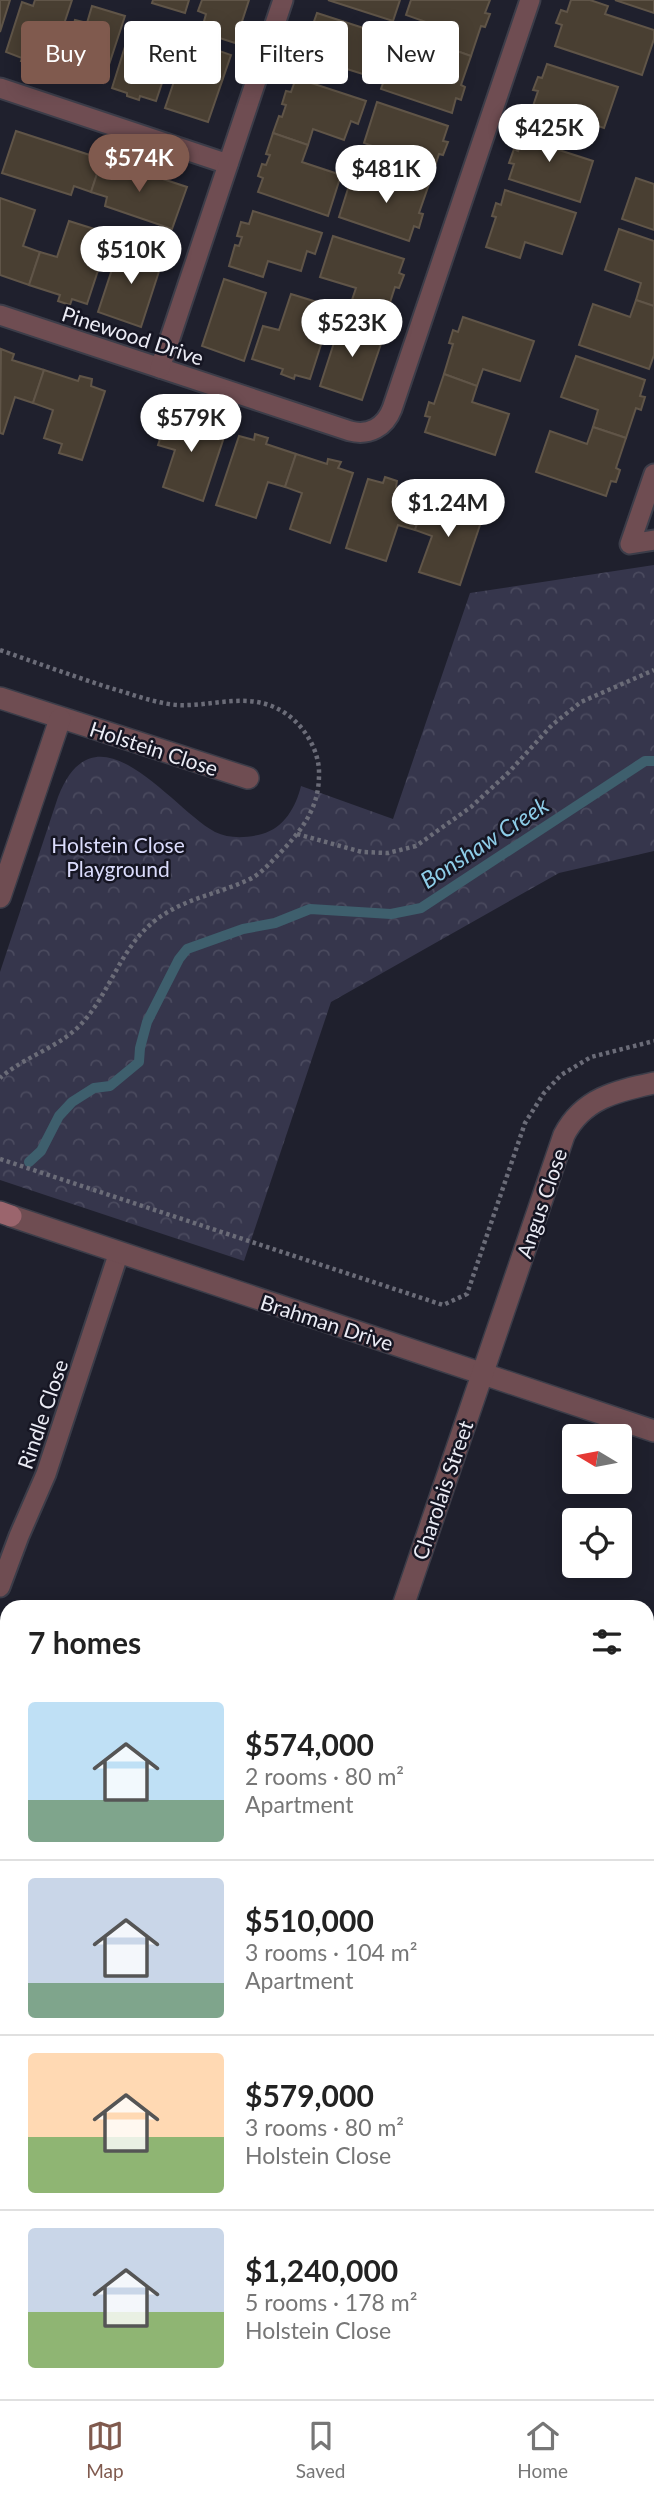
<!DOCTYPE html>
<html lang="en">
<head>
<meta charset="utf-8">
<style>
  :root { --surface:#fff; --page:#f6f6f6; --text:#222; --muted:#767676; --line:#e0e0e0; --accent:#805a4e }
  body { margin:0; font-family:Lato,sans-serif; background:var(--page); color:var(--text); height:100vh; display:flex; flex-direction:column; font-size:26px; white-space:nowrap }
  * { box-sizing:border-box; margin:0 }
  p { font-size:23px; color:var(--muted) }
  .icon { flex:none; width:38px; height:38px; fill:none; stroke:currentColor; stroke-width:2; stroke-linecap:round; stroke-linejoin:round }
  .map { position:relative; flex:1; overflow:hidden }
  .side { position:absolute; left:0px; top:1600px; width:654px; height:800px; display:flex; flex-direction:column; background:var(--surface); border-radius:21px 21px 0 0; box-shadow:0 4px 18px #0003 }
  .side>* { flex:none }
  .banner { position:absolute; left:21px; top:21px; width:612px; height:63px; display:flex; gap:14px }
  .needle { width:46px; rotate:280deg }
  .tools { position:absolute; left:562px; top:1424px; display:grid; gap:14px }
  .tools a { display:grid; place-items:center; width:70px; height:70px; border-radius:7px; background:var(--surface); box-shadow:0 4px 18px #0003; font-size:35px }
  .price { position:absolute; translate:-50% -60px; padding:0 16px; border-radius:24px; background:#fff; color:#222; font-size:23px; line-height:46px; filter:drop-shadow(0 2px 4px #0008) }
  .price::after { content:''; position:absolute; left:50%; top:42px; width:21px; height:16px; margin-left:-10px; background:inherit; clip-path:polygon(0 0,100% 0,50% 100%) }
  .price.current { background:var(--accent); color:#fff }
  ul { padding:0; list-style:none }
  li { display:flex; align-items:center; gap:21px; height:175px; padding:0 28px }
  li+li { border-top:2px solid var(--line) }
  li span { display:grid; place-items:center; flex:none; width:196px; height:140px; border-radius:7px; color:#555 }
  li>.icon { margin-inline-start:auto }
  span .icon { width:84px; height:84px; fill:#fffc; stroke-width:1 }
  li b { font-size:30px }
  h2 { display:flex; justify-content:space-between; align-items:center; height:84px; padding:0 28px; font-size:30px }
  .chip { padding:0 24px; border-radius:7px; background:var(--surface); box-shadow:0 4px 18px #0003; font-size:24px; line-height:63px }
  .chip.current { background:var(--accent); color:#fff }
  .tabs { display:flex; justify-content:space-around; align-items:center; height:98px; border-top:2px solid var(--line); background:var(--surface); font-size:19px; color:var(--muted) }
  .tabs a { display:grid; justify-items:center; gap:4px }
  .tabs .current { color:var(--accent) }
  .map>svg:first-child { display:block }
</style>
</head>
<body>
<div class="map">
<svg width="654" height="2399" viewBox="0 0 654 2399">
  <defs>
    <pattern id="forest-crowns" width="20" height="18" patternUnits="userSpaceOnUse" patternTransform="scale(1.75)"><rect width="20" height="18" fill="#36364c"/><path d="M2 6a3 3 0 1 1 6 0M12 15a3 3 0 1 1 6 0" fill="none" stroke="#4a4a5e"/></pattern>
  </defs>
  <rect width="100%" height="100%" fill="#1f202d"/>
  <g fill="url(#forest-crowns)">
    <path d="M654 565V851L559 873 331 1002 244 1261 0 1180V972L58 797C96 699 171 808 215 832 229 839 247 838 262 834 284 828 296 807 301 786L393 819 470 593Z"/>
    <path d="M0 1707 7 1709V2212L0 2210Z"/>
  </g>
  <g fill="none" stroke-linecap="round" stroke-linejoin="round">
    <path stroke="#3e5f6d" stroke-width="10" d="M29 1162 41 1151 59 1116 72 1102 94 1088 110 1086 139 1062 140 1048 147 1022 179 959 187 949 243 929 275 923 310 909 391 914 421 908 645 761H654"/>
  </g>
  <g fill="#493f32" stroke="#605548" stroke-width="2">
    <path d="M0 0H10L0 32Z"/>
    <path d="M35 0H72L50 66 35 60 33 65 21 61 22 58 6 52 22 2 33 6Z"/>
    <path d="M153 0H189L185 13 152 3Z"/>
    <path d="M202 0H249L235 43 201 32 206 14 198 11Z"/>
    <path d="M328 0H400L393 21Z"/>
    <path d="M411 0H490L485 13 490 14 485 27 481 26 471 56 437 44 443 28 406 15Z"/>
    <path d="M571 0H590L608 6 605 14 654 30V39L642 75 555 46 562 25 556 23 561 10 567 12Z"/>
    <path d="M615 0H654V13Z"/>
    <path d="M92 6 125 16 103 83 88 78 86 82 74 78 75 75 60 70 75 20 87 23Z"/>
    <path d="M317 13 388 36 381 58 373 56 366 75 334 65 328 81 294 70 301 49 304 50 307 41 302 40 307 26 312 27Z"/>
    <path d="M145 24 178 35 156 101 140 96 139 100 127 96V93L112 88 128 37 139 41Z"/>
    <path d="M188 40 231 55 208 122 165 108Z"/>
    <path d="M437 44 471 56 461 85 465 87 461 100 456 98 452 113 381 89 395 49 432 61Z"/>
    <path d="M547 64 618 87 604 128 568 116 562 132 528 121 538 91 533 90 538 77 542 78Z"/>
    <path d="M296 78 366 101 358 124 351 121 344 140 313 129 308 145 273 133 279 116 282 117 286 105 282 104 286 91 291 92Z"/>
    <path d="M377 102 448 126 443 141 448 142 443 155 439 154 429 184 395 172 400 156 364 143Z"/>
    <path d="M528 121 562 132 556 149 593 161 580 202 509 179 514 164 509 163 514 149 518 151Z"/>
    <path d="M16 131 102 159 91 192 74 186 71 195 2 173Z"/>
    <path d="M273 133 308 145 302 162 341 175 328 216 258 192 263 178 258 176 262 164 266 165 270 155 266 154Z"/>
    <path d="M102 159 187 187 172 229 105 206 107 197 91 192Z"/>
    <path d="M395 172 429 184 419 213 423 214 419 228 414 226 409 241 339 217 352 176 390 189Z"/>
    <path d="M636 178 654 184V230L622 219Z"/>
    <path d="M505 190 576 213 562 254 525 242 520 258 486 247 496 217 492 216 496 203 501 205Z"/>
    <path d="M0 198 35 210 23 246 40 252 29 285 0 275Z"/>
    <path d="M253 211 322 233 315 254 307 251 301 271 268 261 263 277 229 266 235 245 239 246 242 237 237 236 241 222 249 224Z"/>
    <path d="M69 221 110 234 87 304 72 299 70 305 58 301 60 295 29 285 40 252 57 257Z"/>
    <path d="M619 229 654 241V306L636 300 641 283 605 270Z"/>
    <path d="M333 236 404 259 399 273 404 275 399 288 395 287 385 318 350 306 356 288 320 277Z"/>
    <path d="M120 245 163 259 141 327 98 312Z"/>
    <path d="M224 279 266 293 244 361 202 346Z"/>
    <path d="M291 294 333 307 310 379 295 375 294 379 281 374 283 369 252 359 263 326 279 330Z"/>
    <path d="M636 300 654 306V355L649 369 579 345 593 304 630 317Z"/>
    <path d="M463 317 534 341 520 381 483 369 477 386 444 374 453 344 449 343 453 330 458 332Z"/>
    <path d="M342 318 385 332 362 400 320 386Z"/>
    <path d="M1 349 14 354 12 360 44 370 33 403 15 397 3 434 0 433Z"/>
    <path d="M576 356 645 380 640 396 645 397 641 410 636 408 626 438 593 427 598 410 561 397Z"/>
    <path d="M44 370 78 381 80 376 92 379 91 386 105 391 82 460 59 453 62 444 44 438 53 410 33 403Z"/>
    <path d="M444 374 477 386 472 402 509 414 495 455 425 432 430 417 425 416 429 402 434 404Z"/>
    <path d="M169 412 200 422 201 416 214 420 212 426 226 431 203 501 163 487 175 450 158 445Z"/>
    <path d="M593 427 626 438 616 468 620 470 616 482 611 481 606 496 536 472 550 431 587 444Z"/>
    <path d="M255 434 268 438 266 444 296 454 285 487 268 482 256 518 216 505 239 436 254 440Z"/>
    <path d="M296 454 327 464 328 459 341 462 338 468 353 473 330 543 290 529 302 493 285 487Z"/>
    <path d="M385 477 397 481 396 487 426 497 415 530 398 525 386 561 346 548 368 479 383 483Z"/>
    <path d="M426 497 456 507 458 501 470 505 468 511 483 516 460 585 419 572 432 536 415 530Z"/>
  </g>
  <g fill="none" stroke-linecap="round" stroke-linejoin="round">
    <defs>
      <g id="lane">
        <path d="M0 88 228 164"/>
        <path d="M0 315 350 431C369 436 385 427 392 409L530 0"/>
        <path d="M160 368 283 0"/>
        <path d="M654 474 630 544 654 540"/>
        <path d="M0 1587 19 1536 46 1474 119 1252"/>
      </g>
      <g id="street">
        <path d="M0 698 248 778"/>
        <path d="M0 897 60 719"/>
        <path d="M11 1216 654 1431"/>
        <path d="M403 1606 564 1135C583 1098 617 1091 654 1083"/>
        <path d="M648 1941 654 1943"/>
        <path d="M0 2264 7 2267"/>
        <path d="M380 2392 400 2399"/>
      </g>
      <path id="secondary" d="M0 1212 11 1216"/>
    </defs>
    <use href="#lane" stroke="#3c3d49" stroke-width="23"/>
    <use href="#street" stroke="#3c3d49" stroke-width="24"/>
    <use href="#secondary" stroke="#3c3d49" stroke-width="24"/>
    <g stroke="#6b6c78" stroke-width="4.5" stroke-dasharray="3.5 3.5" stroke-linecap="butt">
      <path d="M0 650C37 663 73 676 110 688 132 694 154 703 177 705 214 707 250 690 285 713 305 726 320 752 319 775 319 808 302 830 280 853 270 863 261 874 248 880 215 895 181 899 152 923 120 950 110 992 83 1022 61 1047 25 1056 0 1078"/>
      <path d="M297 834 362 852 388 853 416 846 471 807 509 772 552 725 581 702 654 670"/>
      <path d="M0 1159 443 1305 467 1294 525 1123 544 1093 561 1075 591 1057 654 1041"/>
      <path d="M0 1853 7 1855"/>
    </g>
    <use href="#lane" stroke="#6f4d52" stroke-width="19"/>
    <use href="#street" stroke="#6f4d52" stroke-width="21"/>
    <use href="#secondary" stroke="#9b656d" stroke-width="21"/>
  </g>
  <g text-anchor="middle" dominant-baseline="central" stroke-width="5" stroke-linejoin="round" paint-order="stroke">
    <g font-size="21" fill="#ebecf5" stroke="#161623">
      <text transform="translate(133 335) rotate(18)">Pinewood Drive</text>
      <text transform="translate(154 748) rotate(18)">Holstein Close</text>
      <text transform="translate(541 1203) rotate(-71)">Angus Close</text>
      <text transform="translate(327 1322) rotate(18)">Brahman Drive</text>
      <text transform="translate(42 1414) rotate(-71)">Rindle Close</text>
      <text transform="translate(442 1490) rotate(-71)">Charolais Street</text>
    </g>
    <g font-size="21" fill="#dbdcfc" stroke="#161623">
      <text x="118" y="844">Holstein Close<tspan x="118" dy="24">Playground</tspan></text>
    </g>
    <g font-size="23" font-style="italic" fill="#8ecde8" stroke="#161623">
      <text transform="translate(484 842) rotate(-33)">Bonshaw Creek</text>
    </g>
  </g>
</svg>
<div class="tools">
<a><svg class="needle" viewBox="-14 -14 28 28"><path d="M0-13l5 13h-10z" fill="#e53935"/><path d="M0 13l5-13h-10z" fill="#767676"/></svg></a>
<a><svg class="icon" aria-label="locate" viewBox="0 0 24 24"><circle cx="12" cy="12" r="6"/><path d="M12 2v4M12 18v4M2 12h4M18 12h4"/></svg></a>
</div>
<b class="price" style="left:549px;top:164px">$425K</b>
<b class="price current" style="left:139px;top:194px">$574K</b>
<b class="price" style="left:386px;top:205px">$481K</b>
<b class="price" style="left:131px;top:286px">$510K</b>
<b class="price" style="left:352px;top:359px">$523K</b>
<b class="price" style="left:191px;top:454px">$579K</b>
<b class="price" style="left:448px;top:539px">$1.24M</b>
<div class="banner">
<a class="chip current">Buy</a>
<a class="chip">Rent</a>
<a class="chip">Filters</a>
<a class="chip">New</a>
</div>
<section class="side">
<h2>7 homes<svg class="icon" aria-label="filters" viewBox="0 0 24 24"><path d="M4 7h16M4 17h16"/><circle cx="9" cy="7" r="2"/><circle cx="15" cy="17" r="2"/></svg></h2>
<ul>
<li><span style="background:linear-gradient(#bfe0f5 70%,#7fa58c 0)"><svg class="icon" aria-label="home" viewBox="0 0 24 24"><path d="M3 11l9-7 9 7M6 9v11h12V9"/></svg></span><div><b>$574,000</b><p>2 rooms · 80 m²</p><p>Apartment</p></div></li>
<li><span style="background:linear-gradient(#c9d6e8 75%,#7fa58c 0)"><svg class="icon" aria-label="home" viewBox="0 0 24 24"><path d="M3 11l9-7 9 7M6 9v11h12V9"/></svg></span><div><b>$510,000</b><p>3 rooms · 104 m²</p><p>Apartment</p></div></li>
<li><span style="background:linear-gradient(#ffd9b3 60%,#8fb573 0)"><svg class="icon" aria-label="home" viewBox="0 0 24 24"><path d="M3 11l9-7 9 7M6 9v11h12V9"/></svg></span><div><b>$579,000</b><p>3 rooms · 80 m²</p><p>Holstein Close</p></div></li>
<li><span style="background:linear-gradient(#c9d6e8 60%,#8fb573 0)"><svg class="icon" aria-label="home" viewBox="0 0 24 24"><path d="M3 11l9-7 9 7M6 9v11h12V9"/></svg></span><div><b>$1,240,000</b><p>5 rooms · 178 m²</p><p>Holstein Close</p></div></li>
</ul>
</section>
</div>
<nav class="tabs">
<a class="current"><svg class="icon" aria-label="map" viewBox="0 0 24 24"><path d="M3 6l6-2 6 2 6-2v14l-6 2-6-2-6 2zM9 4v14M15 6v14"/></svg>Map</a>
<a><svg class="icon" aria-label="saved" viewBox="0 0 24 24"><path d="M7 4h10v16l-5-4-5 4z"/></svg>Saved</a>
<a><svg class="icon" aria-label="home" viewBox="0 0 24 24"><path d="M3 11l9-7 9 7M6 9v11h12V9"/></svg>Home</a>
</nav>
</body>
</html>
